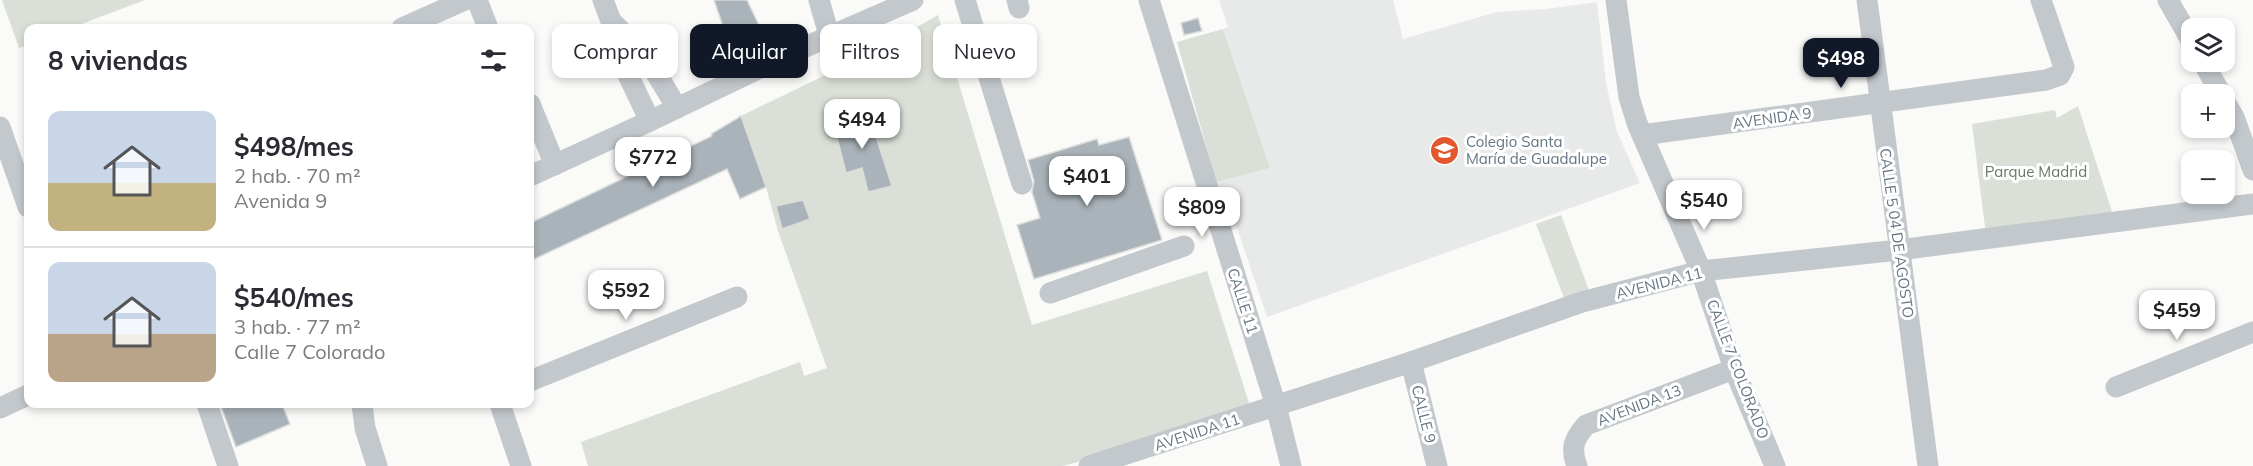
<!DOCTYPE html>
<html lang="es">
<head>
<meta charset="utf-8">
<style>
  :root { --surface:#fff; --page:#f2f2f3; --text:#2b2b33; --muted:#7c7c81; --line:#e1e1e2; --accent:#111827 }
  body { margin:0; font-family:Mulish,sans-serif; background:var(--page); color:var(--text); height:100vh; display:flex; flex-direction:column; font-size:22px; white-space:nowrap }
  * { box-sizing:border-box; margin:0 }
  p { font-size:20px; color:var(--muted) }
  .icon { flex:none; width:33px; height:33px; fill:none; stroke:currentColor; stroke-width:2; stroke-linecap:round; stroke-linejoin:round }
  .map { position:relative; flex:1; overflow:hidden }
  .details { position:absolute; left:24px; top:24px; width:510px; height:384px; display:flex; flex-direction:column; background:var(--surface); border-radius:12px; box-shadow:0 3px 9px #0003 }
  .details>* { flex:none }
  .banner { position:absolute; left:552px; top:24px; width:570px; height:54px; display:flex; gap:12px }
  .tools { position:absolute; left:2181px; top:18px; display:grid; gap:12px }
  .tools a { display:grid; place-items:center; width:54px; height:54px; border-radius:12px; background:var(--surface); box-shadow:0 3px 9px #0003; font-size:30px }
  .price { position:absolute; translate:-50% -51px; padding:0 14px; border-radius:12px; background:#fff; color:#222; font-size:20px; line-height:39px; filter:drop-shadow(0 2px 3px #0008) }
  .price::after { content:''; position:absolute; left:50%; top:36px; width:18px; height:14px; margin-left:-9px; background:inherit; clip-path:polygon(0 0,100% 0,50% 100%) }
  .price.current { background:var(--accent); color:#fff }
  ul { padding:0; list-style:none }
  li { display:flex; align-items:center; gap:18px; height:150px; padding:0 24px }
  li+li { border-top:2px solid var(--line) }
  li span { display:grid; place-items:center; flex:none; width:168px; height:120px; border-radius:12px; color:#555 }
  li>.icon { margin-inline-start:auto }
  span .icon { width:72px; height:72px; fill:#fffc; stroke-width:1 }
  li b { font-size:26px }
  h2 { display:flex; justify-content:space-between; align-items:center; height:72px; padding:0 24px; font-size:26px }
  .tag { padding:0 21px; border-radius:12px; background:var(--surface); box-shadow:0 3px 9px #0003; font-size:21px; line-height:54px }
  .tag.current { background:var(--accent); color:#fff }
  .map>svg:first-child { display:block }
</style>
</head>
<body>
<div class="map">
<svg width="2253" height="466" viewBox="0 0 2253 466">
  <rect width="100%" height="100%" fill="#fafaf8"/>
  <path fill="#e8e9e9" d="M1219 0H1393L1403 39 1497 12 1546 9 1597 2 1606 83 1617 132 1640 183 1267 317 1231 210 1221 202 1216 182 1270 168 1223 29 1228 27Z"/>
  <g fill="#dadfd7">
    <path d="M2 0H145L71 28H28V45L19 48Z"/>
    <path d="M938 15 1032 325 1207 271 1249 403 1242 417 1063 466H588L581 442 800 362 804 376 827 368 778 231 766 187 741 116 875 51Z"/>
    <path d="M1223 29 1270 168 1216 182 1177 42Z"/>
    <path d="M2078 106 2114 218 1986 235 1972 124 2055 110 2057 118Z"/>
    <path d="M1561 215 1590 293 1564 298 1536 224Z"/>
  </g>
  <g fill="#aab3b9" stroke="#dcdcda" stroke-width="1.5">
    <path d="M714 0H747L764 36 731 50Z"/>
    <path d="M1198 18 1202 31 1184 35 1181 23Z"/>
    <path d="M868 112 892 186 868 192 862 168 846 173 833 122Z"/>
    <path d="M741 116 766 187 740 199 727 169 530 261V223L712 136 711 134Z"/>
    <path d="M1129 137 1162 240 1034 279 1017 225 1040 218 1032 192 1034 181 1028 160 1097 139 1099 145Z"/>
    <path d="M803 200 810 219 782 229 776 206Z"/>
    <path d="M220 404H282L290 424 236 447Z"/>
  </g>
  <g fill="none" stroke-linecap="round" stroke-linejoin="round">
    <g stroke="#c3c8cc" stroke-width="21">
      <path d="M477 0 488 28"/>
      <path d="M603 0 611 21 613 48 617 52 650 121"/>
      <path d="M819 0 829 35"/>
      <path d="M965 0 1022 184"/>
      <path d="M1017 0 1019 8"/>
      <path d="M1149 0 1276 406 1291 466"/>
      <path d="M1616 0 1629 97 1637 123 1701 271 1734 369 1775 466"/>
      <path d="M1867 0 1928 466"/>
      <path d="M2168 0 2192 42"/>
      <path d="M611 21 632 42 637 41 677 108"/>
      <path d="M402 28 465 0"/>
      <path d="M2203 62 2221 94"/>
      <path d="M2224 100 2234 117 2253 170"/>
      <path d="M530 104 555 165"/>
      <path d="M0 127 28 207"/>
      <path d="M1642 135 2046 80 2060 75 2064 67 2041 0"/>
      <path d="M530 176 650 121 789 54 913 0"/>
      <path d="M1050 293 1184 246"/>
      <path d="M1411 362 1437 466"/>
      <path d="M530 381 737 297"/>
      <path d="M2116 387 2253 332"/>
      <path d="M207 404 228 466"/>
      <path d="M362 404 365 428 377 466"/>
      <path d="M500 404 521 466"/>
      <path d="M0 408 28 395"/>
      <path d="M1089 466 1411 362 1582 302 1701 271 1899 250 2253 204"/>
      <path d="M1577 466C1570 448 1574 439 1586 425L1734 369"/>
    </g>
  </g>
  <defs>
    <symbol id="school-disc" viewBox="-11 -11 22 22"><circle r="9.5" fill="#e4572e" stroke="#fff"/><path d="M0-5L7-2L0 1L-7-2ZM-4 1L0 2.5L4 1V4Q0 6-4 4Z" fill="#fff"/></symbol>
  </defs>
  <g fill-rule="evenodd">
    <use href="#school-disc" x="1428" y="134" width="33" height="33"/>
  </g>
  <g text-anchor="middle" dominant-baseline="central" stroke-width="6" stroke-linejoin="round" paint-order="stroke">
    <g font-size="15" fill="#657683" stroke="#fff">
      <text transform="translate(1772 118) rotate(-8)">AVENIDA 9</text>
      <text transform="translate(1897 233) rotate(82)">CALLE 5 04 DE AGOSTO</text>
      <text transform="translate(1659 283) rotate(-14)">AVENIDA 11</text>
      <text transform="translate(1243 301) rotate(72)">CALLE 11</text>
      <text transform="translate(1738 369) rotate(69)">CALLE 7 COLORADO</text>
      <text transform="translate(1639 405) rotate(-21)">AVENIDA 13</text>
      <text transform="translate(1424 414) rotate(76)">CALLE 9</text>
      <text transform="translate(1197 432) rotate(-18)">AVENIDA 11</text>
    </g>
    <g font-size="15" fill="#657683" stroke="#fff" text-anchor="start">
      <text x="1466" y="141">Colegio Santa<tspan x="1466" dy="17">María de Guadalupe</tspan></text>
    </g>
    <g font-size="15" fill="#687a64" stroke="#fff">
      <text x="2036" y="171">Parque Madrid</text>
    </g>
  </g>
</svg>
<div class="tools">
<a><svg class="icon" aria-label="layers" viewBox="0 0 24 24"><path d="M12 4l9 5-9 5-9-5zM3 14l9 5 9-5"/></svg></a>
<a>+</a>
<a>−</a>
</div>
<b class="price current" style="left:1841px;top:89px">$498</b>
<b class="price" style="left:862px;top:150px">$494</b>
<b class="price" style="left:653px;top:188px">$772</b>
<b class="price" style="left:1087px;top:207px">$401</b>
<b class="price" style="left:1704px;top:231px">$540</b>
<b class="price" style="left:1202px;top:238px">$809</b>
<b class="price" style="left:626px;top:321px">$592</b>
<b class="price" style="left:2177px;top:341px">$459</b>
<div class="banner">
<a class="tag">Comprar</a>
<a class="tag current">Alquilar</a>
<a class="tag">Filtros</a>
<a class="tag">Nuevo</a>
</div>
<section class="details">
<h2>8 viviendas<svg class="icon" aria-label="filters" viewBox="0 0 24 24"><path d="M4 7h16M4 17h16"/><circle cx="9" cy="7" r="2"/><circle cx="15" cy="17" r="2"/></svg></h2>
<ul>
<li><span style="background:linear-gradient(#c9d6e8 60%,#c2b280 0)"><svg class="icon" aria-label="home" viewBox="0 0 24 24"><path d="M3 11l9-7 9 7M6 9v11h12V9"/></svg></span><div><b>$498/mes</b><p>2 hab. · 70 m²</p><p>Avenida 9</p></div></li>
<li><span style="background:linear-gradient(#c9d6e8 60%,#b9a48a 0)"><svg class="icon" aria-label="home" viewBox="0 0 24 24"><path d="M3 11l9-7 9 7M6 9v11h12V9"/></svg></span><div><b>$540/mes</b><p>3 hab. · 77 m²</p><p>Calle 7 Colorado</p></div></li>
</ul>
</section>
</div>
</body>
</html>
